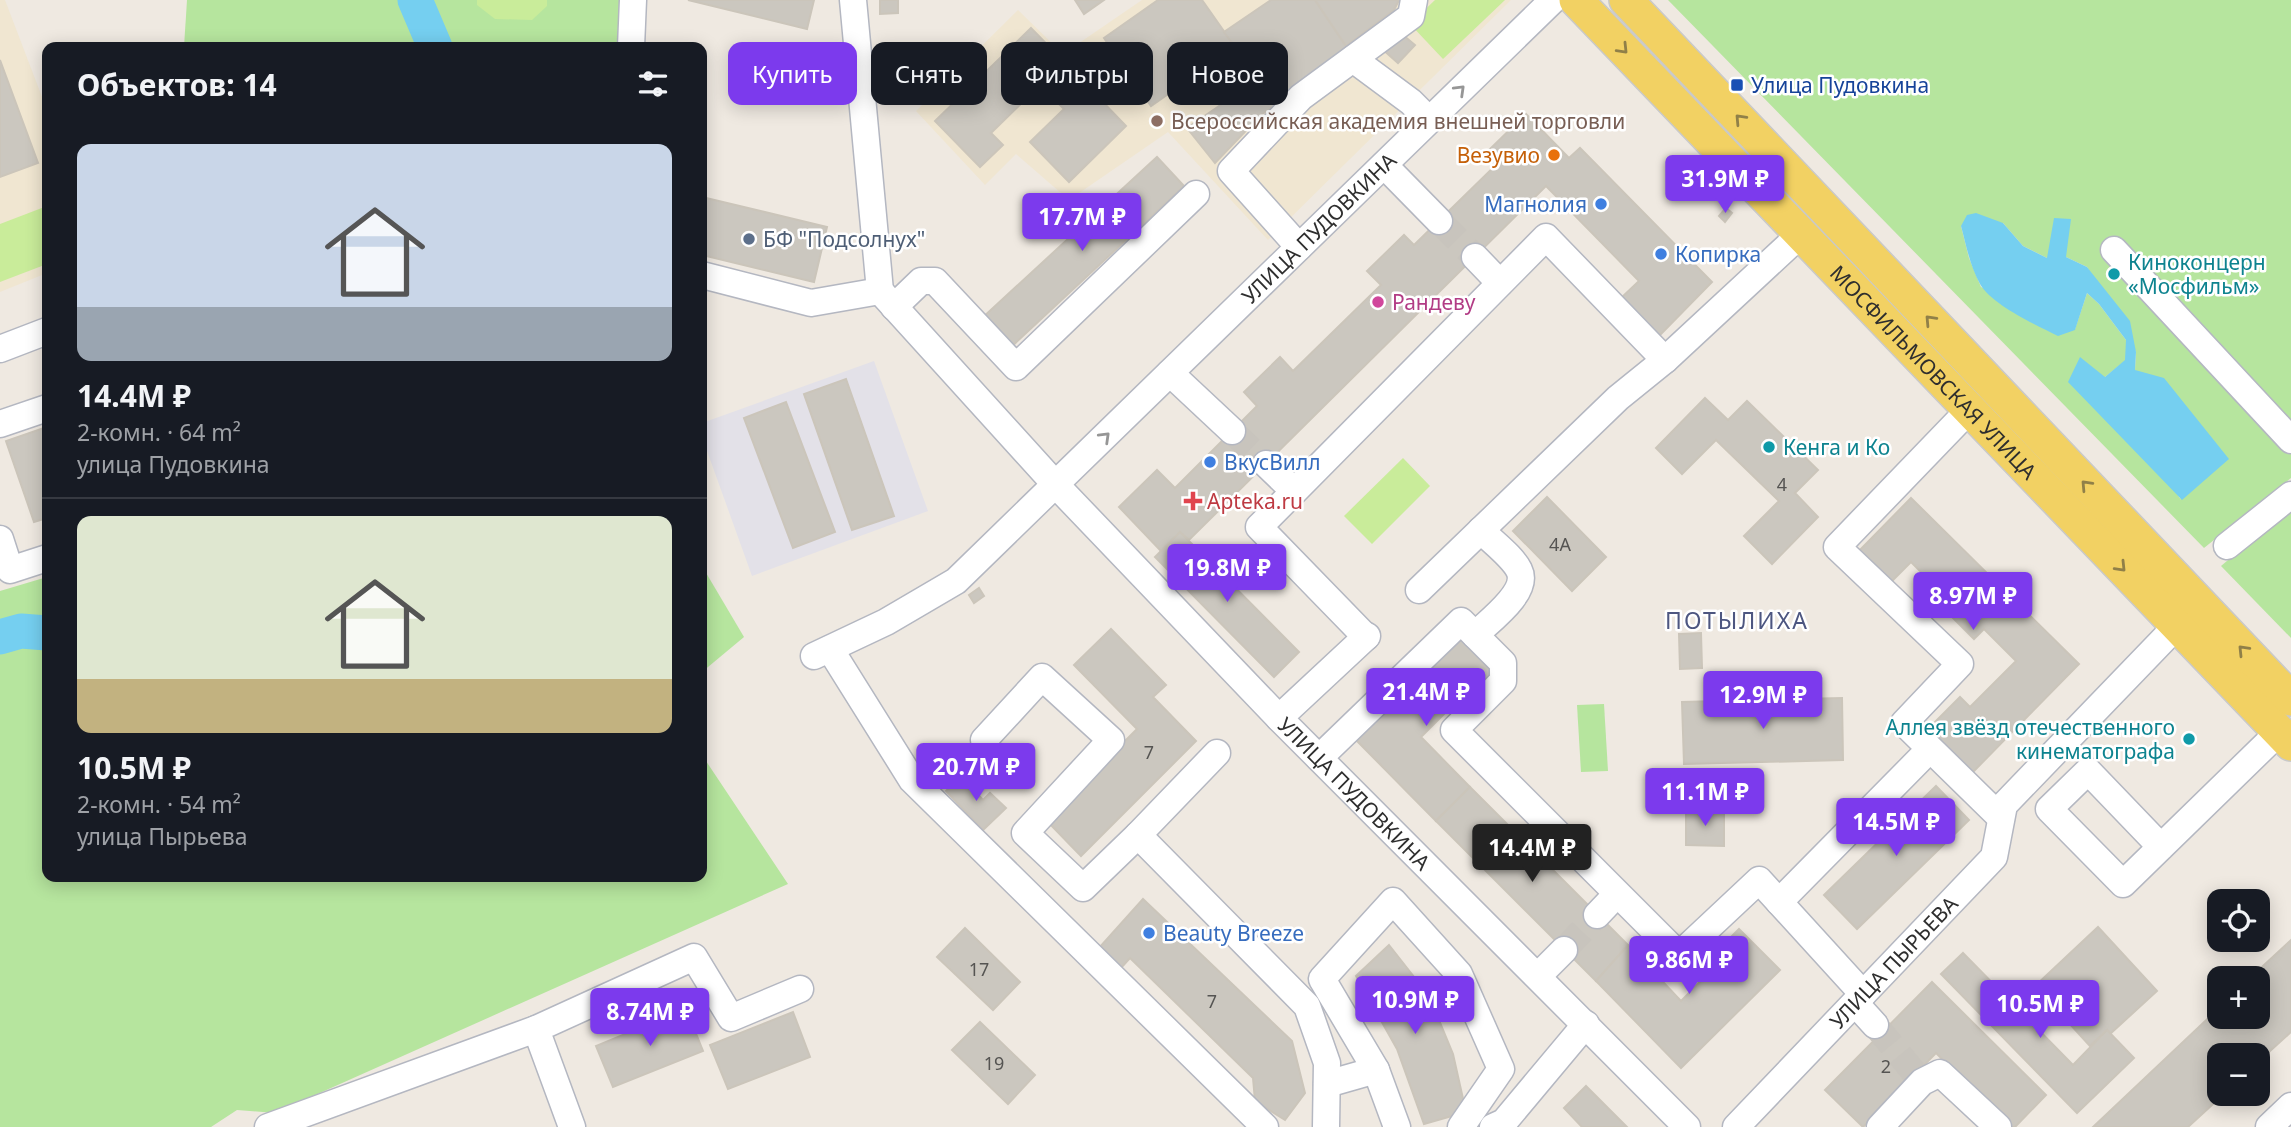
<!DOCTYPE html>
<html lang="ru">
<head>
<meta charset="utf-8">
<style>
  :root { --surface:#171b24; --page:#242831; --text:#f1f3f6; --muted:#9ea1a6; --line:#363941; --accent:#7c3aed }
  body { margin:0; font-family:"Noto Sans",sans-serif; background:var(--page); color:var(--text); height:100vh; display:flex; flex-direction:column; font-size:26px; white-space:nowrap }
  * { box-sizing:border-box; margin:0 }
  p { font-size:23px; color:var(--muted) }
  .icon { flex:none; width:38px; height:38px; fill:none; stroke:currentColor; stroke-width:2; stroke-linecap:round; stroke-linejoin:round }
  .map { position:relative; flex:1; overflow:hidden }
  .details { position:absolute; left:42px; top:42px; width:665px; height:840px; display:flex; flex-direction:column; background:var(--surface); border-radius:14px; box-shadow:0 4px 18px #0003 }
  .details>* { flex:none }
  .hud { position:absolute; left:728px; top:42px; width:665px; height:63px; display:flex; gap:14px }
  .buttons { position:absolute; left:2207px; top:889px; display:grid; gap:14px }
  .buttons a { display:grid; place-items:center; width:63px; height:63px; border-radius:14px; background:var(--surface); box-shadow:0 4px 18px #0003; font-size:35px }
  .price { position:absolute; translate:-50% -60px; padding:0 16px; border-radius:7px; background:var(--accent); color:#fff; font-size:23px; line-height:46px; filter:drop-shadow(0 2px 4px #0008) }
  .price::after { content:''; position:absolute; left:50%; top:42px; width:21px; height:16px; margin-left:-10px; background:inherit; clip-path:polygon(0 0,100% 0,50% 100%) }
  .price.selected { background:#222; color:#fff }
  ul { padding:0; list-style:none }
  li { display:grid; align-content:center; gap:14px; height:371px; padding:0 35px }
  li+li { border-top:2px solid var(--line) }
  li span { display:grid; place-items:center; height:217px; border-radius:14px; color:#555 }
  li>.icon { margin-inline-start:auto }
  span .icon { width:126px; height:126px; fill:#fffc; stroke-width:1 }
  li b { font-size:30px }
  h2 { display:flex; justify-content:space-between; align-items:center; height:84px; padding:0 35px; font-size:30px }
  .pill { padding:0 24px; border-radius:14px; background:var(--surface); box-shadow:0 4px 18px #0003; font-size:24px; line-height:63px }
  .pill.selected { background:var(--accent); color:#fff }
  .map>svg:first-child { display:block }
</style>
</head>
<body>
<div class="map">
<svg width="2291" height="1127" viewBox="0 0 2291 1127">
  <rect width="100%" height="100%" fill="#efe9e1"/>
  <path fill="#e3e1e8" d="M874 361 928 511 752 576 702 437V423Z"/>
  <g fill="#f0e6d1">
    <path d="M0 0H5L47 110V273L0 292Z"/>
    <path d="M1142 0H1511L1268 240 1168 132 1069 200 1016 154 985 185 916 111 1018 10 1063 54Z"/>
  </g>
  <g fill="#b6e59e" fill-rule="evenodd">
    <path d="M187 0H620L622 47H184Z"/>
    <path d="M1668 0H2291V478L2204 548ZM2003 223 2023 246 2047 258 2066 257 2087 267 2136 352 2135 370 2181 500 2105 377 2126 360V340L2099 304 2087 293 2075 329 1981 287 1969 258 1961 226Z"/>
    <path d="M2291 507V638L2221 566Z"/>
    <path d="M702 566 744 637 702 672Z"/>
    <path d="M47 577V877H702V755L788 884 275 1113 237 1110 211 1127H0V591Z"/>
    <path d="M1604 704 1608 771 1581 772 1577 705Z"/>
  </g>
  <g fill="#c9ec9a">
    <path d="M477 0H547V6L532 20 495 19 477 5Z"/>
    <path d="M1435 0H1505L1443 59 1410 24Z"/>
    <path d="M47 206V264L0 282V224Z"/>
    <path d="M1403 458 1430 486 1372 544 1344 516Z"/>
  </g>
  <path fill="#75cff0" d="M1976 213 2003 223 2023 246 2047 258 2054 218 2071 219 2066 257 2087 267 2130 321 2136 352 2135 370 2164 378 2229 459 2182 500 2068 382 2080 357 2105 377 2125 360 2126 340 2099 304 2087 293 2075 330 2058 336C2036 325 1992 305 1980 284 1970 266 1966 245 1961 226L1967 215Z"/>
  <g fill="none" stroke-linecap="round" stroke-linejoin="round">
    <g stroke="#75cff0" stroke-width="35">
      <path d="M415 0 435 47"/>
      <path d="M0 637 21 631 47 633"/>
    </g>
  </g>
  <g fill="#cbc7bf" stroke="#cbc5ba" stroke-width="2">
    <path d="M688 0H814L807 29Z"/>
    <path d="M880 0H898V13L880 14Z"/>
    <path d="M1075 0H1104L1084 14Z"/>
    <path d="M1158 0H1202L1235 47 1151 106 1104 38Z"/>
    <path d="M1271 0H1315L1350 52 1261 115 1215 163 1187 128 1241 91 1219 58 1235 47 1224 32Z"/>
    <path d="M1315 0H1399L1394 10 1346 46Z"/>
    <path d="M1031 28 1069 67 1045 90 1040 85 991 133 1003 145 980 167 935 121Z"/>
    <path d="M1397 30 1415 45 1398 63 1381 48Z"/>
    <path d="M0 60 38 163 0 177Z"/>
    <path d="M1069 67 1126 126 1069 182 1030 142 1064 109 1045 90Z"/>
    <path d="M1526 114 1569 158 1580 148 1712 282 1658 337 1620 299 1639 281 1546 186 1189 540 1180 532 1161 551 1119 507 1157 470 1175 488 1257 406 1244 392 1280 357 1293 371 1381 285 1367 271 1404 235 1414 245 1501 160 1490 149Z"/>
    <path d="M1157 157 1184 186 1009 349 981 319Z"/>
    <path d="M702 197 827 227 814 282 702 255Z"/>
    <path d="M1726 208 1732 213 1725 222 1719 216Z"/>
    <path d="M846 379 894 516 852 530 804 394Z"/>
    <path d="M1705 398 1728 420 1747 401 1818 470 1795 493 1818 517 1772 564 1744 536 1779 501 1716 440 1682 474 1656 448Z"/>
    <path d="M786 402 835 532 793 548 744 418Z"/>
    <path d="M47 427V518L34 522 6 441Z"/>
    <path d="M1547 497 1606 557 1572 591 1513 531Z"/>
    <path d="M1911 498 2079 664 1972 773 1928 729 1960 697 1970 707 2016 661 1984 629 1974 639 1933 598 1940 591 1911 562 1887 586 1855 555Z"/>
    <path d="M1180 532 1299 652 1274 677 1155 557Z"/>
    <path d="M979 588 984 596 974 603 969 595Z"/>
    <path d="M1111 629 1166 685 1153 697 1196 741 1081 856 1046 820 1137 729 1074 665Z"/>
    <path d="M1701 633 1702 668 1680 669 1679 634Z"/>
    <path d="M1458 636 1495 673 1472 696 1467 691 1421 737 1470 787 1436 821 1355 739Z"/>
    <path d="M1842 698 1843 760 1684 764 1682 702Z"/>
    <path d="M961 776 983 800 990 793 1006 808 983 830 946 791Z"/>
    <path d="M1936 786 1969 820 1857 929 1824 895Z"/>
    <path d="M1470 787 1628 945 1596 981 1436 821Z"/>
    <path d="M1686 811 1724 812V846L1686 845Z"/>
    <path d="M1143 899 1292 1041 1305 1093 1285 1120 1255 1101 1253 1078 1130 958 1120 969 1099 948Z"/>
    <path d="M2098 927 2157 991 2110 1034 2107 1030 2090 1046 2035 986Z"/>
    <path d="M965 928 1020 982 993 1010 937 957Z"/>
    <path d="M1739 929 1780 970 1681 1068 1596 981 1628 945 1681 1001 1725 957 1718 950Z"/>
    <path d="M2291 940V1032L2258 1062V1055H2219V1094H2224L2188 1127H2093L2219 1008V1017H2258V978H2250Z"/>
    <path d="M1389 945 1429 996 1453 1054 1466 1112 1424 1124 1397 1049 1356 976Z"/>
    <path d="M1963 953 2073 1065 2107 1030 2134 1058 2077 1113 1941 974Z"/>
    <path d="M1932 982 2046 1095 2015 1127H2011L1936 1053 1863 1127 1825 1090Z"/>
    <path d="M686 1009 703 1051 613 1087 596 1046Z"/>
    <path d="M793 1012 810 1057 728 1089 710 1045Z"/>
    <path d="M980 1022 1035 1075 1008 1104 952 1050Z"/>
    <path d="M1586 1086 1627 1127H1582L1564 1108Z"/>
  </g>
  <g fill="none" stroke-linecap="round" stroke-linejoin="round">
    <g stroke="#c8c4bd" stroke-width="26" stroke-dasharray="26 13" stroke-linecap="butt">
      <path d="M1439 221 1475 257"/>
      <path d="M1232 431 1266 464"/>
      <path d="M1564 950 1597 915"/>
      <path d="M1875 1025 1922 1082"/>
    </g>
    <defs>
      <g id="minor">
        <path d="M853 0 880 291"/>
        <path d="M631 47 633 0"/>
        <path d="M1353 59 1411 102 1429 120"/>
        <path d="M1384 165 1439 221"/>
        <path d="M1299 247 1231 171 1301 97 1411 16 1414 0"/>
        <path d="M2114 250 2291 440"/>
        <path d="M1475 257 1500 283"/>
        <path d="M702 275 811 303 880 291"/>
        <path id="s1" d="M880 291 1056 485 1279 718 1687 1127"/>
        <path d="M894 307 921 281H935L1016 367 1196 194"/>
        <path d="M0 349 47 331"/>
        <path d="M1170 373 1232 431"/>
        <path d="M1970 409 1837 547 1960 664 1904 723 2001 818"/>
        <path d="M0 424 47 408"/>
        <path d="M1266 464 1294 491"/>
        <path d="M0 539 10 570 47 558"/>
        <path d="M2227 546 2291 495"/>
        <path d="M1419 590 1618 398 1665 360 1802 233"/>
        <path d="M1475 635C1489 621 1530 592 1519 570 1512 556 1492 542 1481 530"/>
        <path d="M1366 637 1259 527 1546 237 1665 360"/>
        <path d="M830 649 912 780 1265 1127"/>
        <path id="s2" d="M814 656 886 622 956 581 1553 0"/>
        <path d="M1279 718 1367 636"/>
        <path d="M984 740 1042 677 1111 740 1025 833 1083 888 1138 835"/>
        <path d="M1217 753 1138 835 1307 1006 1327 1063 1326 1127"/>
        <path d="M1319 758 1461 621 1503 663V681L1454 730 1679 955 1759 880 1863 994"/>
        <path d="M2161 847 2088 771 2049 809 2123 884 2279 732"/>
        <path d="M1779 902 1930 749"/>
        <path d="M1597 915 1617 894"/>
        <path d="M1538 976 1564 950"/>
        <path d="M1855 1003 1875 1025"/>
        <path d="M1327 1084 1376 1070"/>
        <path d="M268 1127 536 1029"/>
        <path d="M572 1127 536 1029 694 957 731 1018 800 989"/>
        <path d="M1397 1127 1376 1070 1322 979 1393 901 1459 974 1501 1069 1461 1127"/>
        <path d="M1493 1127 1504 1122 1586 1024"/>
        <path id="s3" d="M1736 1127 1994 857 2004 805 2190 612"/>
        <path d="M1880 1127 1922 1082 1940 1073 1998 1127"/>
        <path d="M2269 1127 2291 1106"/>
      </g>
      <g id="major">
        <path id="s4" d="M1576 0 2291 744"/>
        <path d="M1626 0 2291 699"/>
      </g>
    </defs>
    <use href="#minor" stroke="#b4b7c1" stroke-width="29"/>
    <use href="#major" stroke="#c9c9c9" stroke-width="36"/>
    <use href="#minor" stroke="#fff" stroke-width="26"/>
    <use href="#major" stroke="#f2d163" stroke-width="33"/>
  </g>
  <defs><path id="oneway-chevron" d="M-2-3.5L2.5 0L-2 3.5" fill="none" stroke-width="1.6" stroke-linecap="round" stroke-linejoin="round" transform="scale(1.75)"/></defs>
  <g stroke="#908048">
    <use href="#oneway-chevron" transform="translate(1623 49) rotate(46)"/>
    <use href="#oneway-chevron" transform="translate(1740 119) rotate(-133)"/>
    <use href="#oneway-chevron" transform="translate(1930 320) rotate(-133)"/>
    <use href="#oneway-chevron" transform="translate(2086 485) rotate(-133)"/>
    <use href="#oneway-chevron" transform="translate(2121 567) rotate(46)"/>
    <use href="#oneway-chevron" transform="translate(2243 650) rotate(-134)"/>
  </g>
  <g stroke="#969696">
    <use href="#oneway-chevron" transform="translate(1460 90) rotate(-44)"/>
    <use href="#oneway-chevron" transform="translate(1105 437) rotate(-44)"/>
  </g>
  <rect fill="#1a4fb4" stroke="#fff" stroke-width="2.5" x="1730" y="78" width="14" height="14" rx="3.5"/>
  <circle fill="#8d6e63" stroke="#fff" stroke-width="2.5" cx="1157" cy="121" r="7"/>
  <circle fill="#e8710a" stroke="#fff" stroke-width="2.5" cx="1554" cy="155" r="7"/>
  <g fill="#3f7fe0" stroke="#fff" stroke-width="2.5">
    <circle cx="1601" cy="204" r="7"/>
    <circle cx="1661" cy="254" r="7"/>
    <circle cx="1210" cy="462" r="7"/>
    <circle cx="1149" cy="933" r="7"/>
  </g>
  <circle fill="#5c6f8a" stroke="#fff" stroke-width="2.5" cx="749" cy="239" r="7"/>
  <g fill="#0f9aa8" stroke="#fff" stroke-width="2.5">
    <circle cx="2114" cy="274" r="7"/>
    <circle cx="1769" cy="447" r="7"/>
    <circle cx="2189" cy="739" r="7"/>
  </g>
  <circle fill="#d1479c" stroke="#fff" stroke-width="2.5" cx="1378" cy="302" r="7"/>
  <path fill="#e0444e" stroke="#fff" stroke-width="2.5" d="M1189.5 490.5h7v7h7v7h-7v7h-7v-7h-7v-7h7z"/>
  <g text-anchor="middle" dominant-baseline="central" stroke-width="5" stroke-linejoin="round" paint-order="stroke">
    <g font-size="18" fill="#555452">
      <text x="1782" y="484">4</text>
      <text x="1560" y="544">4А</text>
      <text x="1149" y="752">7</text>
      <text x="979" y="969">17</text>
      <text x="1212" y="1001">7</text>
      <text x="994" y="1063">19</text>
      <text x="1886" y="1066">2</text>
    </g>
    <g font-size="21" fill="#164399" stroke="#fff" text-anchor="start">
      <text x="1751" y="85">Улица Пудовкина</text>
    </g>
    <g font-size="21" fill="#785e54" stroke="#fff" text-anchor="start">
      <text x="1171" y="121">Всероссийская академия внешней торговли</text>
    </g>
    <g font-size="21" fill="#c56008" stroke="#fff" text-anchor="end">
      <text x="1540" y="155">Везувио</text>
    </g>
    <g font-size="21" fill="#366cbe" stroke="#fff" text-anchor="start">
      <text x="1587" y="204" text-anchor="end">Магнолия</text>
      <text x="1675" y="254">Копирка</text>
      <text x="1224" y="462">ВкусВилл</text>
      <text x="1163" y="933">Beauty Breeze</text>
    </g>
    <g font-size="21" fill="#2e2e2e" stroke="#fff">
      <text stroke="none"><textPath href="#s2" startOffset="667">УЛИЦА ПУДОВКИНА</textPath></text>
      <text stroke="none"><textPath href="#s4" startOffset="516">МОСФИЛЬМОВСКАЯ УЛИЦА</textPath></text>
      <text stroke="none"><textPath href="#s1" startOffset="691">УЛИЦА ПУДОВКИНА</textPath></text>
      <text stroke="none"><textPath href="#s3" startOffset="228">УЛИЦА ПЫРЬЕВА</textPath></text>
    </g>
    <g font-size="21" fill="#4e5e75" stroke="#fff" text-anchor="start">
      <text x="763" y="239">БФ "Подсолнух"</text>
    </g>
    <g font-size="21" fill="#0d838f" stroke="#fff" text-anchor="start">
      <text x="2128" y="262">Киноконцерн<tspan x="2128" dy="24">«Мосфильм»</tspan></text>
      <text x="1783" y="447">Кенга и Ко</text>
      <text x="2175" y="727" text-anchor="end">Аллея звёзд отечественного<tspan x="2175" dy="24">кинематографа</tspan></text>
    </g>
    <g font-size="21" fill="#b23c85" stroke="#fff" text-anchor="start">
      <text x="1392" y="302">Рандеву</text>
    </g>
    <g font-size="21" fill="#be3a42" stroke="#fff" text-anchor="start">
      <text x="1207" y="501">Apteka.ru</text>
    </g>
    <g font-size="23" letter-spacing="2" fill="#4d5680" stroke="#fff">
      <text x="1737" y="620">ПОТЫЛИХА</text>
    </g>
  </g>
</svg>
<div class="buttons">
<a><svg class="icon" aria-label="locate" viewBox="0 0 24 24"><circle cx="12" cy="12" r="6"/><path d="M12 2v4M12 18v4M2 12h4M18 12h4"/></svg></a>
<a>+</a>
<a>−</a>
</div>
<b class="price" style="left:1725px;top:215px">31.9M ₽</b>
<b class="price" style="left:1082px;top:253px">17.7M ₽</b>
<b class="price" style="left:1227px;top:604px">19.8M ₽</b>
<b class="price" style="left:1973px;top:632px">8.97M ₽</b>
<b class="price" style="left:1426px;top:728px">21.4M ₽</b>
<b class="price" style="left:1763px;top:731px">12.9M ₽</b>
<b class="price" style="left:976px;top:803px">20.7M ₽</b>
<b class="price" style="left:1705px;top:828px">11.1M ₽</b>
<b class="price" style="left:1896px;top:858px">14.5M ₽</b>
<b class="price selected" style="left:1532px;top:884px">14.4M ₽</b>
<b class="price" style="left:1689px;top:996px">9.86M ₽</b>
<b class="price" style="left:1415px;top:1036px">10.9M ₽</b>
<b class="price" style="left:2040px;top:1040px">10.5M ₽</b>
<b class="price" style="left:650px;top:1048px">8.74M ₽</b>
<div class="hud">
<a class="pill selected">Купить</a>
<a class="pill">Снять</a>
<a class="pill">Фильтры</a>
<a class="pill">Новое</a>
</div>
<section class="details">
<h2>Объектов: 14<svg class="icon" aria-label="filters" viewBox="0 0 24 24"><path d="M4 7h16M4 17h16"/><circle cx="9" cy="7" r="2"/><circle cx="15" cy="17" r="2"/></svg></h2>
<ul>
<li><span style="background:linear-gradient(#c9d6e8 75%,#9aa5b1 0)"><svg class="icon" aria-label="home" viewBox="0 0 24 24"><path d="M3 11l9-7 9 7M6 9v11h12V9"/></svg></span><div><b>14.4M ₽</b><p>2-комн. · 64 m²</p><p>улица Пудовкина</p></div></li>
<li><span style="background:linear-gradient(#dfe7d0 75%,#c2b280 0)"><svg class="icon" aria-label="home" viewBox="0 0 24 24"><path d="M3 11l9-7 9 7M6 9v11h12V9"/></svg></span><div><b>10.5M ₽</b><p>2-комн. · 54 m²</p><p>улица Пырьева</p></div></li>
</ul>
</section>
</div>
</body>
</html>
